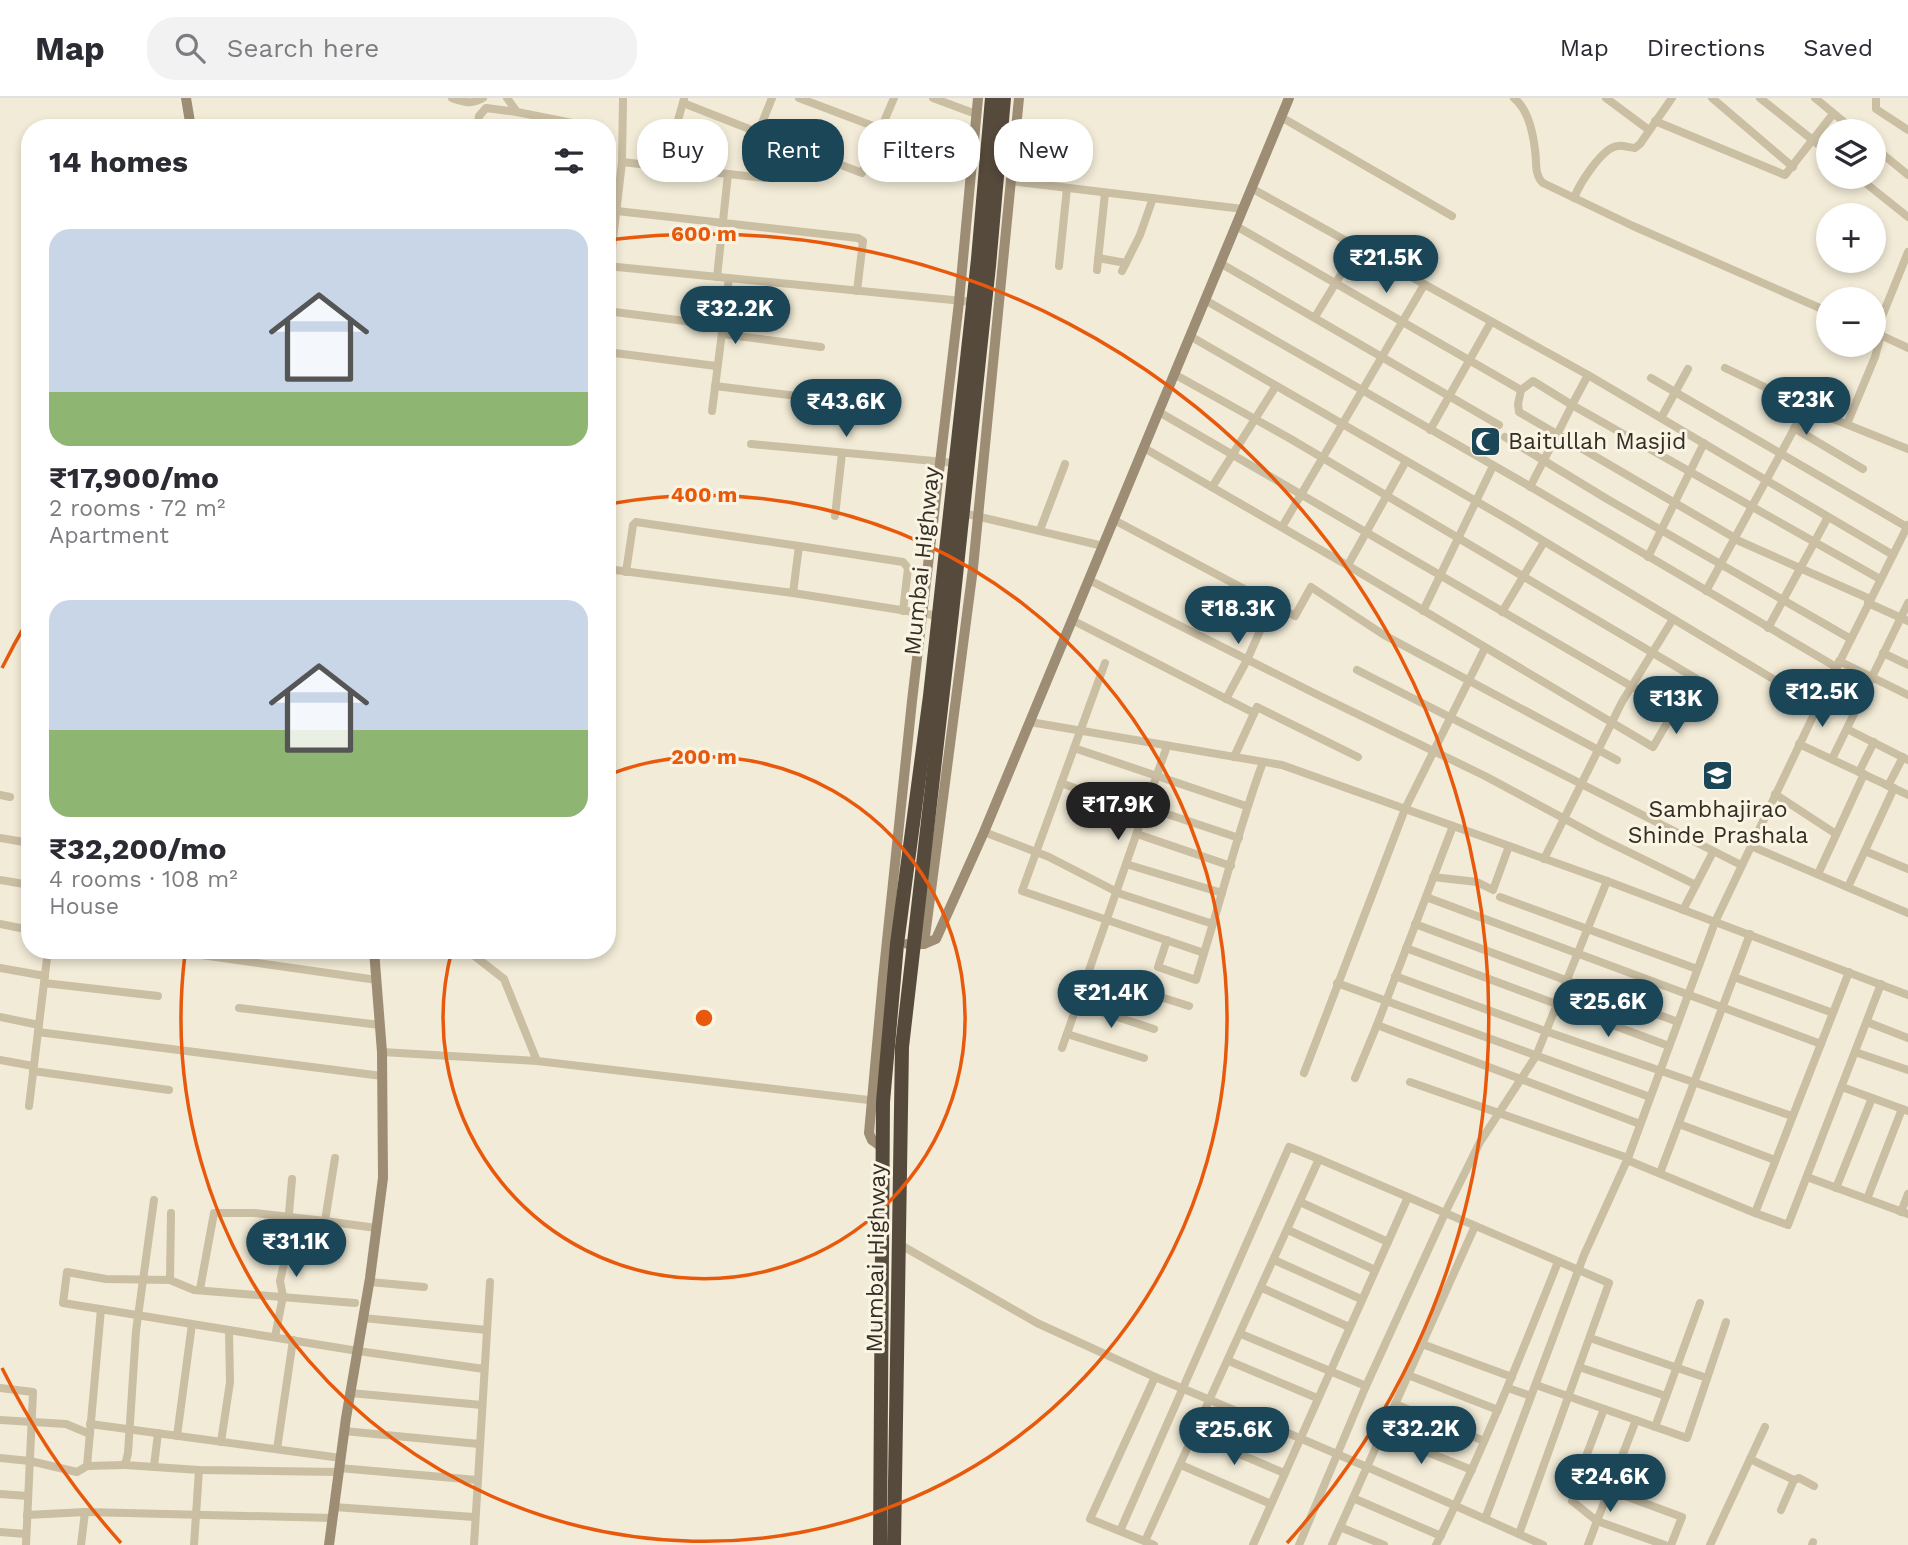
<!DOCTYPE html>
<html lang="en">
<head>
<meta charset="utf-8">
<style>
  :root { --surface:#fff; --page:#f2f2f3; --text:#2b2b33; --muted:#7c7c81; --line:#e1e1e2; --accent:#1a4658 }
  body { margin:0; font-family:"Work Sans",sans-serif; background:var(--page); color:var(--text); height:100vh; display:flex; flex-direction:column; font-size:26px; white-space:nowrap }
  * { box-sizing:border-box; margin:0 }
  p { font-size:23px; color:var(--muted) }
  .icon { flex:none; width:38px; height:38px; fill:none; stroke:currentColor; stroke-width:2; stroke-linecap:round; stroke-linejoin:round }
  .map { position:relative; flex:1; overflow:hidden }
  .side { position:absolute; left:21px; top:21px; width:595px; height:840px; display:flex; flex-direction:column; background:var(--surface); border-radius:28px; box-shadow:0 4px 10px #0003 }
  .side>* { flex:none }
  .hud { position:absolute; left:637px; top:21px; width:665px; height:63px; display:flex; gap:14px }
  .buttons { position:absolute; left:1816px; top:21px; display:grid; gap:14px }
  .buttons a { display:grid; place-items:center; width:70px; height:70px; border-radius:50%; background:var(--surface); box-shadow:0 4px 10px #0003; font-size:35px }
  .price { position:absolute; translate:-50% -60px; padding:0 16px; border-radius:24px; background:var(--accent); color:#fff; font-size:23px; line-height:46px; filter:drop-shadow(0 2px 4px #0008) }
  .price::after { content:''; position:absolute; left:50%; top:42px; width:21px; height:16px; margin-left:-10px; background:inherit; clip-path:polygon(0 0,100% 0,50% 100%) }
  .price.on { background:#222; color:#fff }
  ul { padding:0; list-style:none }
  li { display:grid; align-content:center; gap:14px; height:371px; padding:0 28px }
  li span { display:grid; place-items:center; height:217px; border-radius:21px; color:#555 }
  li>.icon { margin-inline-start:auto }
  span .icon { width:126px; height:126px; fill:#fffc; stroke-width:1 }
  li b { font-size:30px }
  h2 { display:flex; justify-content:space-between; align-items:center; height:84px; padding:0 28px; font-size:30px }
  .tag { padding:0 24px; border-radius:28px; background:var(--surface); box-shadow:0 4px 10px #0003; font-size:24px; line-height:63px }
  .tag.on { background:var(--accent); color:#fff }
  header { display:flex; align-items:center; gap:42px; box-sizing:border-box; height:98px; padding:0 35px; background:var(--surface); border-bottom:2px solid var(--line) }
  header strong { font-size:33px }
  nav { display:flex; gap:38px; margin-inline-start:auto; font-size:24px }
  .search { width:490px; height:63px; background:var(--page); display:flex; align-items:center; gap:18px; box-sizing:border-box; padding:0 24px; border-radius:28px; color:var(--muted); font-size:26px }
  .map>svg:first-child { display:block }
</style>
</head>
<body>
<header>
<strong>Map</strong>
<div class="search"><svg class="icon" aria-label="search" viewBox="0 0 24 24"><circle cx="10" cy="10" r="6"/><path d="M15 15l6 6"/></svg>Search here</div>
<nav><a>Map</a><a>Directions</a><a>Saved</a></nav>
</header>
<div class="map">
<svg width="1908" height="1447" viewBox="0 0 1908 1447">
  <rect width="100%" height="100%" fill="#f2ebd7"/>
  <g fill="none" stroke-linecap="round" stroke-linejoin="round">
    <g stroke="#cabea3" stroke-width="8">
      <path d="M452 0C464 4 472 7 483 0"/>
      <path d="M507 0 517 14 582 27"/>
      <path d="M799 0 881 31"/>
      <path d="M933 0 976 16"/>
      <path d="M1514 0C1528 11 1533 35 1535 52 1537 64 1534 77 1543 85L1633 128 1829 214"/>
      <path d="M1606 0 1649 32"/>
      <path d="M1712 0 1793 69"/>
      <path d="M1760 0 1829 55"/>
      <path d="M1815 0 1855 33"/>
      <path d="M1876 0V11L1908 32"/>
      <path d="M683 5 862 75 894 0"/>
      <path d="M1281 19 1452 118"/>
      <path d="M1655 23 1785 77 1833 16"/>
      <path d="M477 30 479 18 486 10 517 14"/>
      <path d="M758 35 772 0"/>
      <path d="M1874 49 1908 77"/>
      <path d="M622 64 764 80"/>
      <path d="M673 70 676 29 684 1"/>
      <path d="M1858 79 1908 119"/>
      <path d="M1011 83 1243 111"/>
      <path d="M1251 90 1588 277"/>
      <path d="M1574 100C1579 87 1602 49 1618 48 1623 47 1630 50 1635 50L1640 46 1672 0"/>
      <path d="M617 113 858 140 863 143 857 193"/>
      <path d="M1236 128 1521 292"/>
      <path d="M1098 160 1126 165"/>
      <path d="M1220 165 1499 327"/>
      <path d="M607 168 973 204"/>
      <path d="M1059 168 1067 90"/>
      <path d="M1097 172 1105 95"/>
      <path d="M1122 173 1140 137 1153 100"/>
      <path d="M717 179 728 76"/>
      <path d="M607 193 622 64 623 0"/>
      <path d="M1205 202 1519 382 1836 569"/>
      <path d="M607 213 724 228"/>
      <path d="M1315 219 1357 150"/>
      <path d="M1874 234 1908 250"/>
      <path d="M723 236 821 249"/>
      <path d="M1190 238 1507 421 1818 608"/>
      <path d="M607 254 716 268"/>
      <path d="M1725 270 1821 316 1908 351"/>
      <path d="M1174 276 1289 340 1697 581"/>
      <path d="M1651 280 1907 429"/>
      <path d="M715 288 822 301"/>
      <path d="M712 313 729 180"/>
      <path d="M1661 320 1688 271"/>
      <path d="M1847 326 1875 259 1881 237V221L1908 154"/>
      <path d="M1794 330 1863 371"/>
      <path d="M1430 332 1491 224"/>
      <path d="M1505 339 1607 401 1851 541"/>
      <path d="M751 346 955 365"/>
      <path d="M1144 350 1352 470 1653 649 1674 613C1502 514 1331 413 1159 314"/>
      <path d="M1212 389 1276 288"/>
      <path d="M1530 389C1544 362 1558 335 1572 307L1533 283 1521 292 1518 306 1519 314C1591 356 1663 398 1735 440L1739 443 1870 501"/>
      <path d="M963 415 1103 448"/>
      <path d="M835 418 842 355"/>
      <path d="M1114 422 1295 518 1311 489 1384 537 1617 662"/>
      <path d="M1282 429 1424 187"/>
      <path d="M1040 432 1065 366"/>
      <path d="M1648 459 1704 345"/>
      <path d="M1348 467 1406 363"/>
      <path d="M607 471 793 495 939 518"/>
      <path d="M626 474 633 427 636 424 799 448"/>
      <path d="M1880 481 1572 307 1588 277 1893 457"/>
      <path d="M1089 482 1318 597 1485 678 1602 741 1696 787"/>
      <path d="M1706 493 1806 309"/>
      <path d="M793 495 799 448 903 464 908 470 903 513"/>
      <path d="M1868 505 1908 523"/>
      <path d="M1423 513 1493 368"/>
      <path d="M1502 514 1544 444"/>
      <path d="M1072 522 1254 615"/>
      <path d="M1768 530 1828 419"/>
      <path d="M1883 555 1908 567"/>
      <path d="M1839 563 1908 597"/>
      <path d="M1105 565 1022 793 1204 855C1224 791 1240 726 1263 664"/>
      <path d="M1357 572 1741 767"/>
      <path d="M1226 601 1247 562 1272 506"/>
      <path d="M1030 624 1282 667 1607 783 1908 897"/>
      <path d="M1847 631 1908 662"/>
      <path d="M1799 646 1908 697"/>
      <path d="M1074 650 1246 708"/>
      <path d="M1234 659 1257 609 1358 659"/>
      <path d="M1832 661 1908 505"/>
      <path d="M1859 674 1874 644"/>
      <path d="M1061 685 1144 715"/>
      <path d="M1888 688 1903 659"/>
      <path d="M1775 696 1836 736"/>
      <path d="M0 697 10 699"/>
      <path d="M1146 709 1239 740"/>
      <path d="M1453 728 1377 927 1640 1026"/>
      <path d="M984 734 1049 759 1121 796 1213 826"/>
      <path d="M1137 736 1231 768"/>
      <path d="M0 740 30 745"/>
      <path d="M1751 748 1908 815"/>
      <path d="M1865 753 1908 771"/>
      <path d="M1544 761 1622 604 1673 521"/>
      <path d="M1126 766 1222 795"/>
      <path d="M1818 776 1864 676"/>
      <path d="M1433 779 1477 784 1493 792 1509 748"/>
      <path d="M0 782 30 787"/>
      <path d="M1848 789 1894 690"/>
      <path d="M1426 799 1821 946"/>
      <path d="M1500 799 1697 871"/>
      <path d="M1683 812 1713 754"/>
      <path d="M0 826 30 832"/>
      <path d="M1415 826 1678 924"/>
      <path d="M1167 842 1158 869 1196 882 1204 855"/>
      <path d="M1406 850 1669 948"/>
      <path d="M166 852 377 882"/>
      <path d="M467 852 504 881 537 963 877 1003"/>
      <path d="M0 870 45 878"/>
      <path d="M1088 876 1189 908"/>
      <path d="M1395 878 1545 933 1792 1018"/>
      <path d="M1734 879 1833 915"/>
      <path d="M44 885 158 898"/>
      <path d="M1337 885 1650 999"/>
      <path d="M1077 906 1154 931"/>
      <path d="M239 910 380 927"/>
      <path d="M0 919 39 927"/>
      <path d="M1867 924 1908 940"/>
      <path d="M38 934 382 978"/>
      <path d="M1067 936 1144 960"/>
      <path d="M1062 950 1167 648"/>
      <path d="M382 954 537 963"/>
      <path d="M1855 954 1908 972"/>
      <path d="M0 962 33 968"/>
      <path d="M33 973 169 992"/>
      <path d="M1304 975 1405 711 1485 550"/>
      <path d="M1355 980 1377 927"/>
      <path d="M1410 984 1628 1060"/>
      <path d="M1842 989 1908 1013"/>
      <path d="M29 1008 48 852"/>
      <path d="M1679 1026 1775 1062"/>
      <path d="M335 1060 325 1123 376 1130"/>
      <path d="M1319 1061 1609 1185 1519 1436"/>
      <path d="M1627 1062 1755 1115 1849 874"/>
      <path d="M1660 1075 1750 836"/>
      <path d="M1807 1079 1908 1116"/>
      <path d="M1836 1090 1872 1000"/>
      <path d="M1867 1101 1902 1011"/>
      <path d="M154 1102 136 1233 128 1355 125 1367 199 1372 339 1374"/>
      <path d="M1300 1104 1388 1144"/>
      <path d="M1901 1114 1908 1096"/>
      <path d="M171 1115 170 1182 106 1181 67 1174 63 1205 358 1253 484 1271"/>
      <path d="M1755 1115 1788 1127 1881 886"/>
      <path d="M1288 1132 1375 1172"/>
      <path d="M899 1146 1037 1225 1155 1279"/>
      <path d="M1274 1162 1361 1201"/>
      <path d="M170 1182 194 1192 355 1205"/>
      <path d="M370 1184 424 1189"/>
      <path d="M1262 1190 1349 1229"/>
      <path d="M200 1191 214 1115H255L325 1123"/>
      <path d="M101 1211 87 1368 125 1367"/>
      <path d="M363 1220 487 1232"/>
      <path d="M1241 1236 1366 1288"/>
      <path d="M275 1239 283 1198 280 1183 285 1161 292 1081"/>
      <path d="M1590 1240 1707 1280"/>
      <path d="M1422 1246 1512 1279"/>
      <path d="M1229 1263 1317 1300"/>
      <path d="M1579 1269 1666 1298"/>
      <path d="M1408 1277 1498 1312"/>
      <path d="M1536 1287 1687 1340 1726 1224"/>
      <path d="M0 1290 33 1294 26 1447"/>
      <path d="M1508 1290 1531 1298"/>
      <path d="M350 1295 482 1307"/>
      <path d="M1395 1306 1484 1343"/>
      <path d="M0 1322 66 1326 90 1336"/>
      <path d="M1636 1322 1597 1423 1665 1447"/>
      <path d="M90 1326 341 1360"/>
      <path d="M1655 1329 1700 1205"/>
      <path d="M344 1333 479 1346"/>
      <path d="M1382 1336 1472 1372"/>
      <path d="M1195 1337 1284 1375"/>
      <path d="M177 1338 192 1226"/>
      <path d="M221 1344 230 1284 229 1232"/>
      <path d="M277 1351 293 1242"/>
      <path d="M0 1360 30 1363 77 1374 87 1368"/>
      <path d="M1750 1361 1794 1382 1799 1380 1814 1388"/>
      <path d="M1181 1367 1271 1406"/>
      <path d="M154 1368 158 1335"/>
      <path d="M339 1370 477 1382"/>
      <path d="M1579 1377 1604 1311"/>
      <path d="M1609 1392 1682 1419 1671 1447"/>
      <path d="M0 1396 28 1398"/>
      <path d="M1353 1400 1441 1438"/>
      <path d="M1572 1403 1597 1423 1588 1447"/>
      <path d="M334 1409 474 1419"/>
      <path d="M1781 1412 1794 1382"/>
      <path d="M85 1414 333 1420"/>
      <path d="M27 1417 85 1414 81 1447"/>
      <path d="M1485 1421 1584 1157 1628 1060 1715 824 1827 589 1908 427"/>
      <path d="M1340 1429 1384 1447"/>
      <path d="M1120 1433 1289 1049 1319 1061 1145 1443"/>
      <path d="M0 1434 26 1436"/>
      <path d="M194 1447 199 1372"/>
      <path d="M474 1447 490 1184"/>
      <path d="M1154 1447 1090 1421 1155 1279C1285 1333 1415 1389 1543 1447"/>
      <path d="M1253 1447 1408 1099"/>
      <path d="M1299 1447 1366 1288 1445 1115 1480 1044 1536 958 1607 783"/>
      <path d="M1332 1447 1475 1128"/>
      <path d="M1436 1447C1482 1355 1520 1259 1558 1164"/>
      <path d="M1710 1447 1765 1329"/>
      <path d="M1812 1447 1813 1444"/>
    </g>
    <g stroke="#9e8d75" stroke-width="10">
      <path d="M186 0 191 30"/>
      <path d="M907 846H924L936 841 984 734 1289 0"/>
      <path d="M924 846 973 470 1019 0"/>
      <path d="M883 1050 872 1042 869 1035 883 881 912 603 959 204 978 0"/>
      <path d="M329 1447 346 1320 370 1180 383 1080 382 954 374 852"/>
    </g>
    <g stroke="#564a3c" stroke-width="14">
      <path d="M880 1447 883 1004 897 846 930 598 978 161 992 0"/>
      <path d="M894 1447 902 949 952 515 989 168 1004 0"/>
    </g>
  </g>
  <g fill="none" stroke="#e8590c" stroke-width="3.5">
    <path d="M608 677A261 261 0 1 1 452 852"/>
    <path d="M609 406A523 523 0 1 1 185 856"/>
    <path d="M121 1445A784 784 0 0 1 2 1270M2 570A784 784 0 0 1 28 522M608 142A784 784 0 0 1 1287 1445"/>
  </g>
  <defs>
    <symbol id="mosque-square" viewBox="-11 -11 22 22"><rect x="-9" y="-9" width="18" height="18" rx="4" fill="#1a4658" stroke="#faf4e4"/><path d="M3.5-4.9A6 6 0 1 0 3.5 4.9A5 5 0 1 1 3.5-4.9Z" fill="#fff"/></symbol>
    <symbol id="school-square" viewBox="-11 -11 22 22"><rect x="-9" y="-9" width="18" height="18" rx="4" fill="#1a4658" stroke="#faf4e4"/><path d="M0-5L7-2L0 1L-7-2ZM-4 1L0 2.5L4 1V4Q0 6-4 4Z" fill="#fff"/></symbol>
  </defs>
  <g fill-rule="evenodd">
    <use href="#mosque-square" x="1468" y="326" width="35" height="35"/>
    <use href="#school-square" x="1700" y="660" width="35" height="35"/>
  </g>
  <g text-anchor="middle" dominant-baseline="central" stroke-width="6" stroke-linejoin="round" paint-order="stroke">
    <g font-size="23" fill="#352e25" stroke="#faf4e4" text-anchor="start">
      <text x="1508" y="343">Baitullah Masjid</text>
      <text x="1718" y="711" text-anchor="middle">Sambhajirao<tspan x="1718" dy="26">Shinde Prashala</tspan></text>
    </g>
    <g font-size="23" fill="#352e25" stroke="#faf4e4">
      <text transform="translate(922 463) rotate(-84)">Mumbai Highway</text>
      <text transform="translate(876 1160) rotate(-89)">Mumbai Highway</text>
    </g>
  </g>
  <circle cx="704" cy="920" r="10" fill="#e8590c" stroke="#faf4e4" stroke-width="3.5"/>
  <g font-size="21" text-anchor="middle" font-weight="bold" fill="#e8590c" stroke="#faf4e4" stroke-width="6" stroke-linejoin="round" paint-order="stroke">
    <text x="704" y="143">600 m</text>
    <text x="704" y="404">400 m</text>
    <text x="704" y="666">200 m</text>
  </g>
</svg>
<div class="buttons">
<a><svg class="icon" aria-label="layers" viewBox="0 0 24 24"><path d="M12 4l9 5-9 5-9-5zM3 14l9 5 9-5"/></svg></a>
<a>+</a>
<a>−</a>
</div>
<b class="price" style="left:1386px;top:197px">₹21.5K</b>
<b class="price" style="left:735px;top:248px">₹32.2K</b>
<b class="price" style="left:1806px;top:339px">₹23K</b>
<b class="price" style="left:846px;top:341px">₹43.6K</b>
<b class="price" style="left:1238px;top:548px">₹18.3K</b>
<b class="price" style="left:1822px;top:631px">₹12.5K</b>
<b class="price" style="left:1676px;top:638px">₹13K</b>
<b class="price on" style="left:1118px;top:744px">₹17.9K</b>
<b class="price" style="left:1111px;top:932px">₹21.4K</b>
<b class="price" style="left:1608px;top:941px">₹25.6K</b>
<b class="price" style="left:296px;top:1181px">₹31.1K</b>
<b class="price" style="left:1421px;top:1368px">₹32.2K</b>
<b class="price" style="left:1234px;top:1369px">₹25.6K</b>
<b class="price" style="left:1610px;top:1416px">₹24.6K</b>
<div class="hud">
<a class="tag">Buy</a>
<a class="tag on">Rent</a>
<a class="tag">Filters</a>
<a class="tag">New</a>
</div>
<section class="side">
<h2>14 homes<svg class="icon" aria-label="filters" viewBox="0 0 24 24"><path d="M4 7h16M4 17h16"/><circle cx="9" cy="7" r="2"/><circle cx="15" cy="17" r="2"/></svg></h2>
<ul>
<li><span style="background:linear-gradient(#c9d6e8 75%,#8fb573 0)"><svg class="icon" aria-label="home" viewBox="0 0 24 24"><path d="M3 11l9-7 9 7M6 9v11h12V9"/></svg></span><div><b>₹17,900/mo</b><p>2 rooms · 72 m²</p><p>Apartment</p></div></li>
<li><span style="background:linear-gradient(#c9d6e8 60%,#8fb573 0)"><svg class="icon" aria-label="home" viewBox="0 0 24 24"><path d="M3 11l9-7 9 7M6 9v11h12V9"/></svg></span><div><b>₹32,200/mo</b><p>4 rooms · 108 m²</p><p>House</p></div></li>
</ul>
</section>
</div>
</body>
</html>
